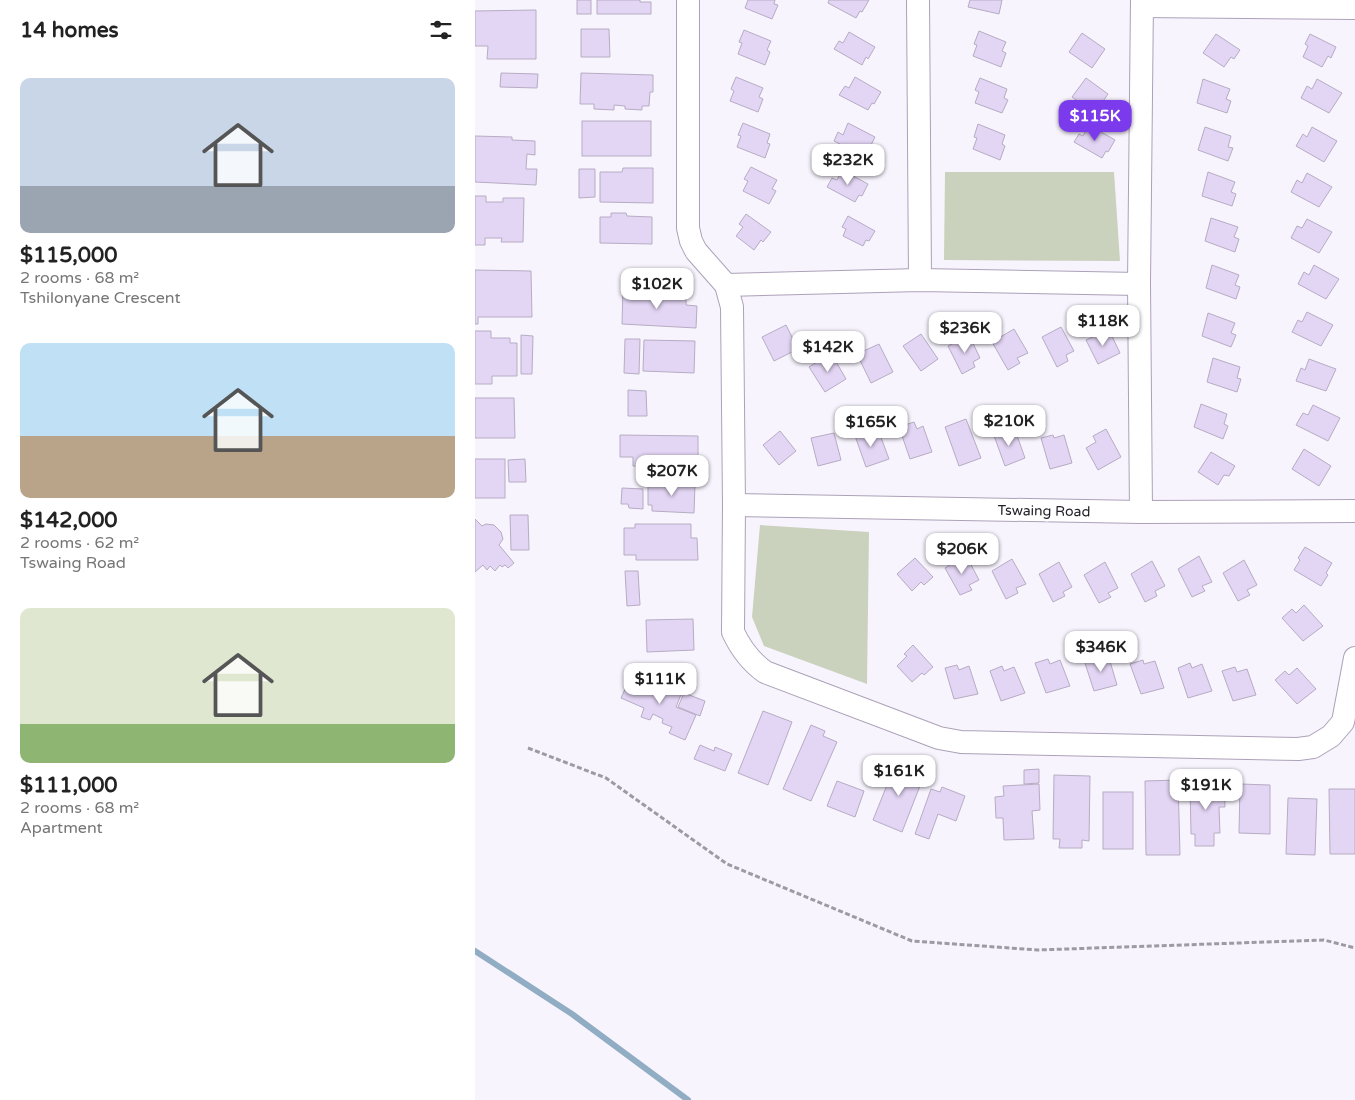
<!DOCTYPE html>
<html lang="en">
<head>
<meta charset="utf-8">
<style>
  :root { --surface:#fff; --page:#f2f2f2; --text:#222; --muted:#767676; --accent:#7c3aed }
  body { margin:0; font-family:"Varela Round",sans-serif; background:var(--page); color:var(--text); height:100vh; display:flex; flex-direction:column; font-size:19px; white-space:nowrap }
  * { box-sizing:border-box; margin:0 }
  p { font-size:16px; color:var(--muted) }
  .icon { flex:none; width:28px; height:28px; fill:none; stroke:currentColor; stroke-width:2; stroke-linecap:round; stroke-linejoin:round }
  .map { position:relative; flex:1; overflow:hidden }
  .sheet { display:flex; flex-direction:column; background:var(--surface); width:475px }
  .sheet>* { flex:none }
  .price { position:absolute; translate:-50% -42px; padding:0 11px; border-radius:10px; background:#fff; color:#222; font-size:16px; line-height:32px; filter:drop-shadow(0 1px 2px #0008) }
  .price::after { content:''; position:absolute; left:50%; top:30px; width:15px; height:11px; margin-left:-8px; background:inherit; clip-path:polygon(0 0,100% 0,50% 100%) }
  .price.current { background:var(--accent); color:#fff }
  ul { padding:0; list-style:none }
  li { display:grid; align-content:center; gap:10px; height:265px; padding:0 20px }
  li span { display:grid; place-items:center; height:155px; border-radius:10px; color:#555 }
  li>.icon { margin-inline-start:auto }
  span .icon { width:90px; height:90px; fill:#fffc; stroke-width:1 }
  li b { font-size:21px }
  h2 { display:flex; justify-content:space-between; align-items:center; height:60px; padding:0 20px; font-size:21px }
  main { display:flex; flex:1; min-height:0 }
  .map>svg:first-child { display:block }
</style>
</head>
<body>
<main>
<section class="sheet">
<h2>14 homes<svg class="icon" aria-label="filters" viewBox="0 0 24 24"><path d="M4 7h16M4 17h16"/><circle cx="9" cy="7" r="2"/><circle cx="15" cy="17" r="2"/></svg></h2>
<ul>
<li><span style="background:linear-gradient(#c9d6e8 70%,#9aa5b1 0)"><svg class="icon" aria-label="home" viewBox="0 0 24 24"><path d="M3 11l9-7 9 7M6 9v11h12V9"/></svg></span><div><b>$115,000</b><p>2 rooms · 68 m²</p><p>Tshilonyane Crescent</p></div></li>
<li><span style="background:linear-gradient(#bfe0f5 60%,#b9a48a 0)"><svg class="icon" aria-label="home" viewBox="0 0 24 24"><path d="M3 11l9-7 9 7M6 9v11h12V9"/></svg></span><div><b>$142,000</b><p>2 rooms · 62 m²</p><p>Tswaing Road</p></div></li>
<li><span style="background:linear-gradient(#dfe7d0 75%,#8fb573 0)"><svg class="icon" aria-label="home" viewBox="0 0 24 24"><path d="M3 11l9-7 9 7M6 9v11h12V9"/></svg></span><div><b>$111,000</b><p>2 rooms · 68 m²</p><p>Apartment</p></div></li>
</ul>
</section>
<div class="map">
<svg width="880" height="1100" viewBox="0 0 880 1100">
  <rect width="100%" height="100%" fill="#f8f4fe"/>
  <g fill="#cad1bc">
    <path d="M470 172H639L645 261 469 260Z"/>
    <path d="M285 525 394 532 392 684 289 646 277 617Z"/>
  </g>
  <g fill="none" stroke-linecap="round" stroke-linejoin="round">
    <path stroke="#90adc3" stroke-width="6" d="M0 951 97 1014 213 1100"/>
  </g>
  <g fill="#e3d5f4" stroke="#b6acc3">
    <rect x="102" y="0" width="14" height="14"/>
    <path d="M122 0H165V2H176V14H122Z"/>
    <path d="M273 0H300L299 4 303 5 297 19 270 8Z"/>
    <path d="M354 0H394L387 12 385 11 381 18 353 3Z"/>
    <path d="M495 0H527L524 14 493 7Z"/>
    <path d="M61 10V59H12L13 46H0V11Z"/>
    <path d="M106 29H134L135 57H106Z"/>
    <path d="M269 30 296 41 292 50 295 52 290 65 263 54 267 43 264 42Z"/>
    <path d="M504 31 531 42 527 51 531 53 526 67 498 56 502 45 499 44Z"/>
    <path d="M374 32 400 47 393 59 391 57 387 65 359 49 364 41 368 43Z"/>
    <path d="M607 33 630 49 617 68 594 52Z"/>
    <path d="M741 34 765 50 759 59 756 57 749 67 728 53Z"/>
    <path d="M835 34 861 47 856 58 853 56 847 67 828 57 833 46 830 44Z"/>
    <path d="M26 73 63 74 62 88 25 87Z"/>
    <path d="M106 73 178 75V92H175L174 106H167V110L150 109V106L139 105V110L119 109V104H105Z"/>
    <path d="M261 77 288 88 284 97 288 99 283 112 255 101 259 91 256 89Z"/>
    <path d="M380 77 406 92 399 104 397 103 393 110 364 95 370 86 374 88Z"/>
    <path d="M505 78 532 89 529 98 533 100 527 113 500 103 504 92 500 90Z"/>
    <path d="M611 78 633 94 620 113 597 97Z"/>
    <path d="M728 79 755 89 751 99 756 101 752 113 722 103Z"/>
    <path d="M842 79 867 93 854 113 826 98 832 86 837 89Z"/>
    <rect x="107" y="121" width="69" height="35"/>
    <path d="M268 123 295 134 292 143 295 144 290 158 262 147 266 136 263 135Z"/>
    <path d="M373 123 400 137 394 149 391 148 388 156 359 141 363 132 368 135Z"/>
    <path d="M503 124 530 135 527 144 530 146 525 160 498 149 502 138 499 137Z"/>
    <path d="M614 125 640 140 633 152 631 151 627 158 599 142 604 134 608 136Z"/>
    <path d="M730 127 756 136 753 147 758 148 753 161 723 150Z"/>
    <path d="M837 127 862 141 849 162 821 146 828 134 832 137Z"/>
    <path d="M0 136 37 137V140L60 141V155L52 154 51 169H62L61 185 0 182Z"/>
    <path d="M276 167 302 180 297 189 301 191 294 204 268 191 273 181 269 179Z"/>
    <path d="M148 168H178V203L125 202V172H147Z"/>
    <path d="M104 169H120V197L104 198Z"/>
    <path d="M367 170 393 184 387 196 384 195 380 202 352 187 357 178 362 180Z"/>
    <path d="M733 172 760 182 756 192 761 194 757 206 727 196Z"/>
    <path d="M832 173 857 187 844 207 816 192 822 180 827 183Z"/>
    <path d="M0 196H11V202H28V198H49L48 242H26L27 238H10V245H0Z"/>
    <path d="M136 213H151L152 216 177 217V244L125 243V217H136Z"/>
    <path d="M271 214 296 232 288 242 286 240 279 250 261 236 268 227 264 224Z"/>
    <path d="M373 216 400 231 394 241 391 240 388 246 368 236 371 229 367 227Z"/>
    <path d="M736 218 763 227 759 237 764 239 760 252 730 241Z"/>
    <path d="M832 219 857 232 844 253 816 238 822 226 827 228Z"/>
    <path d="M737 265 764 275 760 285 765 287 761 299 731 288Z"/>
    <path d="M839 265 864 279 851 299 823 284 829 272 834 275Z"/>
    <path d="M0 270 56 271 57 317H3V324H0Z"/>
    <path d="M148 286 167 287V293L211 296V305L222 306 221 328 147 324Z"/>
    <path d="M832 312 858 325 846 346 817 332 823 320 827 322Z"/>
    <path d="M733 313 760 323 756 333 761 335 756 347 727 336Z"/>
    <path d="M311 325 323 349 299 361 287 337Z"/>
    <path d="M586 327 599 351 591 355 593 361 582 367 567 337Z"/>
    <path d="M539 329 553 353 542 358 545 363 533 370 517 342Z"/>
    <path d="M634 330 645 353 623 364 611 340Z"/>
    <path d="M0 331H16V338H35V343H42V376H17V384H0Z"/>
    <path d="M446 334 463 359 446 371 428 346Z"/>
    <path d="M46 335 58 336 57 374H46Z"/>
    <path d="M494 335 505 358 498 362 500 367 487 374 473 346Z"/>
    <path d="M150 339H165L164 374 149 373Z"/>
    <path d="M169 340 220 341 219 373 168 371Z"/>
    <path d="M404 344 418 372 396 383 382 354Z"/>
    <path d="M356 353 371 379 350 392 334 367Z"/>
    <path d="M738 358 765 367 762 378 766 379 762 392 732 382Z"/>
    <path d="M834 359 861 369 851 391 821 381 826 368 830 370Z"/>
    <path d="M153 390 171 391 172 416H153Z"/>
    <path d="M0 398H39L40 438H0Z"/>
    <path d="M726 404 752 414 749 424 753 426 748 439 719 427Z"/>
    <path d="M838 405 865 418 853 441 821 425 828 413 833 415Z"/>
    <path d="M491 419 506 458 484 466 470 427Z"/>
    <path d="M439 422 442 429 448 426 457 452 435 459 424 427Z"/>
    <path d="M391 428 393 436 404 432 414 459 391 467 379 433Z"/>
    <path d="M530 429 531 434 540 430 550 458 530 466 518 433Z"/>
    <path d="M631 429 646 457 623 470 611 448 621 442 618 436Z"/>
    <path d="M305 431 321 451 304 465 288 445Z"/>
    <path d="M359 433 366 460 343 466 336 438Z"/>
    <path d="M145 435 223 436V458H213L212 467 158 466V457H145Z"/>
    <path d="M578 435 579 438 589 435 597 463 575 469 566 438Z"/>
    <path d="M829 449 856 466 844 486 817 469Z"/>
    <path d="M736 452 760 466 754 476 749 475 743 485 723 472Z"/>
    <rect x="0" y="459" width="30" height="39"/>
    <path d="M50 459 51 482H34L33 460Z"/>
    <path d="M173 481 220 483 219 513 177 511V505H173Z"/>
    <path d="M147 488 168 489V509L154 508 153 504H146Z"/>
    <path d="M35 515H53L54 550H36Z"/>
    <path d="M0 519 7 526 11 524 19 525 26 532 28 539 24 545 39 563 33 568 30 565 27 567 25 565 20 571 15 566 12 570 8 565 0 572Z"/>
    <path d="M160 524H216V538H222L223 560H161V555H149V528H160Z"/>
    <path d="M830 547 857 563 851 573 853 575 846 586 819 570 825 560 823 558Z"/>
    <path d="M491 555 504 580 494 585 497 590 485 595 470 568Z"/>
    <path d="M724 556 737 582 727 586 730 591 717 597 703 569Z"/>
    <path d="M440 558 458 577 449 585 446 582 437 591 422 574Z"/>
    <path d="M537 559 551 584 541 588 543 593 531 599 517 571Z"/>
    <path d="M769 560 782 585 772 590 775 595 763 601 748 573Z"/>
    <path d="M677 561 690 586 680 591 682 596 670 602 656 574Z"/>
    <path d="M584 562 597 587 588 592 590 596 578 602 564 574Z"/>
    <path d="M630 562 643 588 633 593 636 597 624 603 609 575Z"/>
    <path d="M150 571H163L165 605 152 606Z"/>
    <path d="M829 605 848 626 828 641 807 618 817 609 821 613Z"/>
    <path d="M218 619 219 650 172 652 171 620Z"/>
    <path d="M438 645 458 667 449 675 447 673 437 682 422 666 432 656 429 654Z"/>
    <path d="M622 657 623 661 634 658 642 685 619 691 609 660Z"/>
    <path d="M573 659 575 664 585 660 595 686 571 693 560 663Z"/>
    <path d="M668 660 669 664 680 661 689 688 666 694 655 664Z"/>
    <path d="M715 663 717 668 727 664 737 691 713 698 703 668Z"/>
    <path d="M482 665 484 670 494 666 503 694 479 699 470 668Z"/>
    <path d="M527 666 529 671 539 667 550 693 526 701 515 671Z"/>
    <path d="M760 667 762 672 772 669 781 695 758 701 747 671Z"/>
    <path d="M822 668 841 689 822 704 800 680 810 671 814 675Z"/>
    <path d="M156 676 179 685 180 682 207 692 201 707 221 715 210 740 194 733 197 727 187 723 188 719 178 714 175 720 166 717 169 708 146 698Z"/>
    <path d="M209 693 230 701 225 716 203 707Z"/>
    <path d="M288 711 317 722 293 785 263 773Z"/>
    <path d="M336 725 350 731 348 736 362 742 336 801 308 789Z"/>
    <path d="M225 745 239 751 240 747 257 754 250 771 219 759Z"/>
    <path d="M428 764 450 773 427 832 398 820 420 765 427 768Z"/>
    <path d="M564 769V783L549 784V770Z"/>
    <path d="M579 775 615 776 614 841 607 840V848H584L585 839H578Z"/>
    <path d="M703 780 705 855H671L670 781Z"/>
    <path d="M362 781 389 791 380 817 352 806Z"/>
    <path d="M715 783H749L750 807H744L745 833H739V846H720V834H716Z"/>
    <path d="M564 784 565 810 557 811 559 839 529 840 528 818H521L520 797 529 796 528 786Z"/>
    <path d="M765 784 795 785V834L764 833Z"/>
    <path d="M467 787 490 796 481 821 463 814 454 839 440 834 456 789 465 792Z"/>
    <path d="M854 789H880V854H855Z"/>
    <rect x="628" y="792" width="30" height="57"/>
    <path d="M813 798 842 799 840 855 811 854Z"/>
  </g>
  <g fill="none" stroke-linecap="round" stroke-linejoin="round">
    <defs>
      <g id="street">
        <path d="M213 0V228L216 241 221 251 251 285 257 307 259 505 258 632C265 647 276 662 290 672L464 738 486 742 823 749 838 747 856 736 868 722 880 658"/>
        <path d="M443 0 445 280"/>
        <path d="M667 6 880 8"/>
        <path d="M251 285 445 280 664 284"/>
        <path d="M259 505 666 512 880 511"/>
        <path d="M666 512 664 284 667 0"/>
      </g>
    </defs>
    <use href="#street" stroke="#aca1b8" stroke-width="24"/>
    <path stroke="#9e9aa3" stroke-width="3" stroke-dasharray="5 2.5" stroke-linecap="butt" d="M53 748 131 778 252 864 437 941 563 950 849 940 880 948"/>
    <use href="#street" stroke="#fff" stroke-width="22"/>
  </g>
  <g text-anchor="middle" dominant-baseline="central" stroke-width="5" stroke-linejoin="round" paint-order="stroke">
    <g font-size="14" fill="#242029" stroke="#fff">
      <text transform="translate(569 511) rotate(1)">Tswaing Road</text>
    </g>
  </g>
</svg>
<b class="price current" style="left:620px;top:142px">$115K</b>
<b class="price" style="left:373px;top:186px">$232K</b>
<b class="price" style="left:182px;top:310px">$102K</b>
<b class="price" style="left:628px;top:347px">$118K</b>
<b class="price" style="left:490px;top:354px">$236K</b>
<b class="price" style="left:353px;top:373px">$142K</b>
<b class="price" style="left:534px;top:447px">$210K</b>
<b class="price" style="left:396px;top:448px">$165K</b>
<b class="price" style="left:197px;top:497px">$207K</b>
<b class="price" style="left:487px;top:575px">$206K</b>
<b class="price" style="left:626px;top:673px">$346K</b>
<b class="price" style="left:185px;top:705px">$111K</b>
<b class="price" style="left:424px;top:797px">$161K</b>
<b class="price" style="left:731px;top:811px">$191K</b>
</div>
</main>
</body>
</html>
